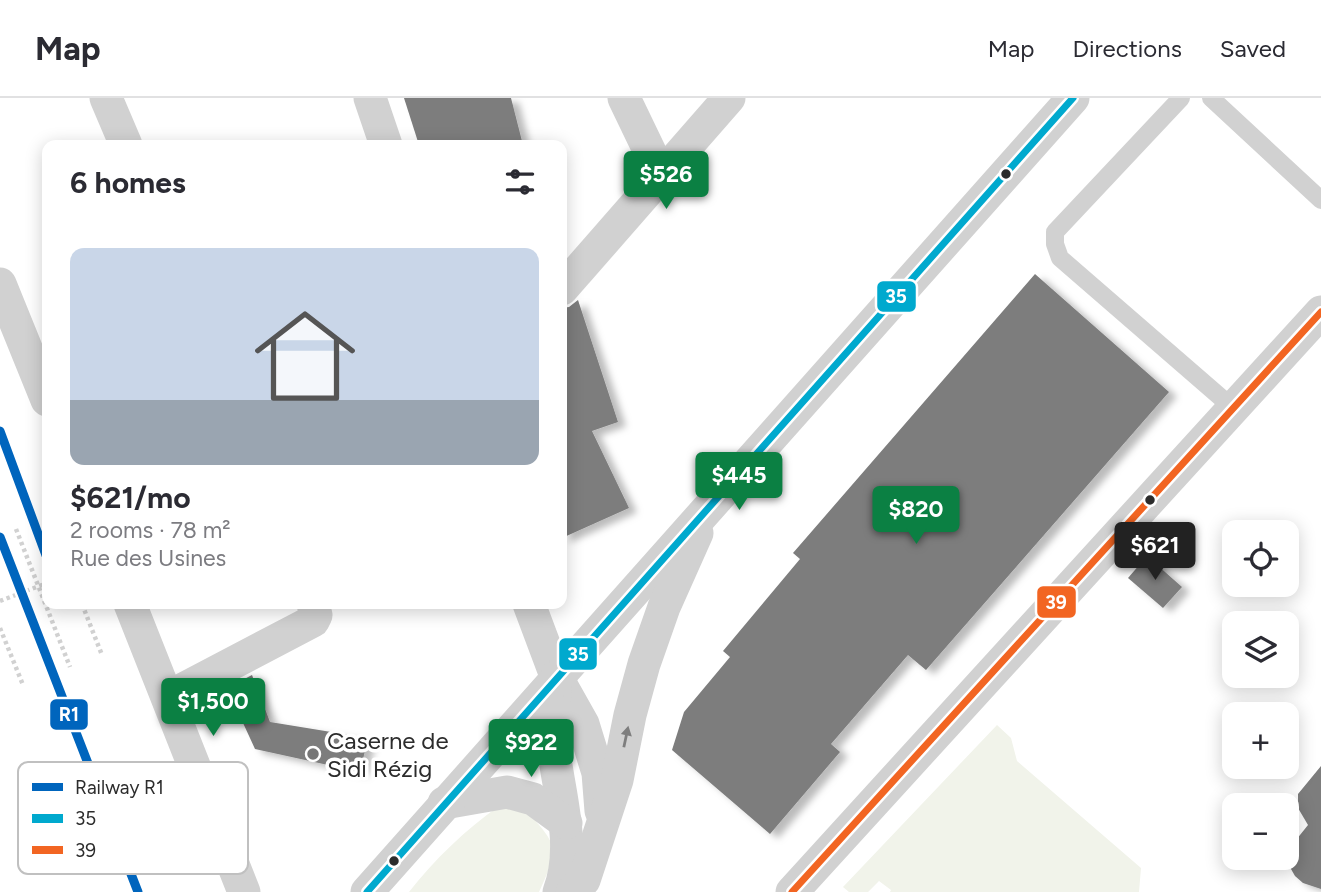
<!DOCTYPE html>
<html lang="en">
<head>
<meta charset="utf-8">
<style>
  :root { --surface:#fff; --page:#f2f2f3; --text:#2b2b33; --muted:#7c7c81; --line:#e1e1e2; --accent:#0b8043 }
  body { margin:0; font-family:Figtree,sans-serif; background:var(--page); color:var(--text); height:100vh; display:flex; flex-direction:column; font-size:26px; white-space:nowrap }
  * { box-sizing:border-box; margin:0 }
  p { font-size:23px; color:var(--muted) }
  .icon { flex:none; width:38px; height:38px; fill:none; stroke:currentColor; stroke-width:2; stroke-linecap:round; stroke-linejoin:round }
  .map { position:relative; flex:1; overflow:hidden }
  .drawer { position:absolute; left:42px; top:42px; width:525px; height:469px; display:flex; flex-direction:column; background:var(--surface); border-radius:14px; box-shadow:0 4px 18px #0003 }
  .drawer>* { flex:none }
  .buttons { position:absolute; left:1222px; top:422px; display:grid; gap:14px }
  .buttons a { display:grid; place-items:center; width:77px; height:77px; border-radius:14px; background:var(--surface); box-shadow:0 4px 18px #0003; font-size:35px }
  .price { position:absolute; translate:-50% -60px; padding:0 16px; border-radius:7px; background:var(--accent); color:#fff; font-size:23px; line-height:46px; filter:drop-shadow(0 2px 4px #0008) }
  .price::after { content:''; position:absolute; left:50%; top:42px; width:21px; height:16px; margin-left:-10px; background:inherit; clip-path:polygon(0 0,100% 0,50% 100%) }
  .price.selected { background:#222; color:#fff }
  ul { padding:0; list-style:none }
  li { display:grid; align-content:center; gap:14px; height:371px; padding:0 28px }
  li+li { border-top:2px solid var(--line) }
  li span { display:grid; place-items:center; height:217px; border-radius:14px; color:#555 }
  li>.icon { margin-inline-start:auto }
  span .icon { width:126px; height:126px; fill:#fffc; stroke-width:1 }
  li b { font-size:30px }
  h2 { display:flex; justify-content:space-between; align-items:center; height:84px; padding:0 28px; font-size:30px }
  header { display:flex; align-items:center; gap:42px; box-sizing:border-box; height:98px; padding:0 35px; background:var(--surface); border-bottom:2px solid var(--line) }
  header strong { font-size:33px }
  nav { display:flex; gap:38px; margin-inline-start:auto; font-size:24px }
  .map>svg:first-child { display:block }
</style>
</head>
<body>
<header>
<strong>Map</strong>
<nav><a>Map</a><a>Directions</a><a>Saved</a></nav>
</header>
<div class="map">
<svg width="1321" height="794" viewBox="0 0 1321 794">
  <defs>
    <filter id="shadow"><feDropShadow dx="8" dy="4.5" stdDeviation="3.5" flood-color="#0004"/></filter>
  </defs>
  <rect width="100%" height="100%" fill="#fff"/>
  <g fill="#f1f3ea">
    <path d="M997 627 1011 640 1017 663 1141 770 1139 794H890L891 792 879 783 868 794H849L843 789Z"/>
    <path d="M499 708 525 711C558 748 560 748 539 794H409C435 761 465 732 499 708Z"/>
  </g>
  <g fill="#7d7d7d" filter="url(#shadow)">
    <path d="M404 0H511L523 47H419Z"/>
    <path d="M1035 176 1169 294 926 572 908 557 831 646 840 654 770 736 672 652 684 614 730 559 723 553 800 461 793 455Z"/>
    <path d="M578 202 618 324 592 333 629 410 562 440V210L569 209Z"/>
    <path d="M1147 458 1182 489 1163 510 1128 480Z"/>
    <path d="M252 577 270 624 368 640 360 674 255 651 227 590Z"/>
    <path d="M1321 668V791L1303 785 1295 778 1287 764 1292 747 1308 727 1298 710V696Z"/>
  </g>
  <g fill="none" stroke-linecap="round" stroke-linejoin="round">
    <g stroke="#d1d1d1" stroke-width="4.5" stroke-dasharray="3.5 3.5" stroke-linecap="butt">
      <path d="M16 431 70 569"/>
      <path d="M0 503 47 485"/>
      <path d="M82 506 102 557"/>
      <path d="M0 530 23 587"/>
    </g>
    <g stroke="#d1d1d1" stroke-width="18">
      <path d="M1181 0 1055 134V146L1060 160 1233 310"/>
      <path d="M1211 0 1321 102"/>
    </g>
    <g stroke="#d1d1d1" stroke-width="33">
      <path d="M106 0 126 47"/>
      <path d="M370 0 386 47"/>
      <path d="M624 0 661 77"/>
      <path d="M0 186 47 302"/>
      <path d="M562 191 729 0"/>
      <path d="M130 506 244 794"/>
      <path d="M529 506 556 578 583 626 598 675 601 713"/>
      <path d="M556 578C555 603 551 630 554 654 560 701 576 749 559 794"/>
      <path d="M168 599 313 523 316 517 313 506"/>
      <path d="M444 705 507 694 533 701 566 725"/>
      <path d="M367 794 1073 0"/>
      <path d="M572 794 584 782 617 682 630 617 644 566 664 509 697 435"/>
      <path d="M792 794 1321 214"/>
    </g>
    <defs>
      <path id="bus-1" d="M367 794 1073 0"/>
      <path id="bus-2" d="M792 794 1321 214"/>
    </defs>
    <use href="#bus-1" stroke="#fff" stroke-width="12"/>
    <use href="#bus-2" stroke="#fff" stroke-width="12"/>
    <use href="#bus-1" stroke="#00a9ce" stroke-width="7"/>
    <use href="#bus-2" stroke="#f26522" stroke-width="7"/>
    <defs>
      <g id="rail-1">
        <path d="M0 333 47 460"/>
        <path d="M0 439 138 794"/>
      </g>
    </defs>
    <use href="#rail-1" stroke="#fff" stroke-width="14"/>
    <use href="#rail-1" stroke="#0065bd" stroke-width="9"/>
  </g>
  <defs><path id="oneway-solid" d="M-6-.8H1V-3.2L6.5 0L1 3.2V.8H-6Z" transform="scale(1.75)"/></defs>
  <use fill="#7e7e7e" href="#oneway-solid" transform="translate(626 639) rotate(-78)"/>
  <g fill="#2c2c2c" stroke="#fff" stroke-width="2.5">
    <circle cx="1006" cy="76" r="6"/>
    <circle cx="1150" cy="402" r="6"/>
    <circle cx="394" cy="763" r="6"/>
  </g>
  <circle fill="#767676" stroke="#fff" stroke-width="2.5" cx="313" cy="656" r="7"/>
  <g text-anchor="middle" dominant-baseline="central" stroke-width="7" stroke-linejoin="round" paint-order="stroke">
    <g font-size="24" fill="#2c2c2c" stroke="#fff" text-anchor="start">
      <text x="327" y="642">Caserne de<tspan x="327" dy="28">Sidi Rézig</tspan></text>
    </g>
  </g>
  <rect x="18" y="664" width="230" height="112" rx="10" fill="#fff" stroke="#c0c0c0" stroke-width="2"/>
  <rect x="32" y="685" width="31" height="8" fill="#0065bd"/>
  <rect x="32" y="716" width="31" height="9" fill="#00a9ce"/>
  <rect x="32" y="748" width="31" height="8" fill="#f26522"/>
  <g font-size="19" fill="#2c2c2c">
    <text x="75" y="696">Railway R1</text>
    <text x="75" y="727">35</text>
    <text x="75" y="759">39</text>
  </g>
  <g stroke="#fff" stroke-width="2.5">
    <rect x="876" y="182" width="41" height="33" rx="7" fill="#00a9ce"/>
    <rect x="1036" y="487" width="41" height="34" rx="7" fill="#f26522"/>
    <rect x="558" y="539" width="40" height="34" rx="7" fill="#00a9ce"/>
    <rect x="49" y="600" width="40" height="33" rx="7" fill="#0065bd"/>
  </g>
  <g font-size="19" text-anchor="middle" font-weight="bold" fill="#fff">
    <text x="896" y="205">35</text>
    <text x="1056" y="511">39</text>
    <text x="578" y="563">35</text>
    <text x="69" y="623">R1</text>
  </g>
</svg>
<div class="buttons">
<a><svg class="icon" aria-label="locate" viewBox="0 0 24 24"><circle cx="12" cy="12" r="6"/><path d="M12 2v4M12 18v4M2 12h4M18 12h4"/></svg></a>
<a><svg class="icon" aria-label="layers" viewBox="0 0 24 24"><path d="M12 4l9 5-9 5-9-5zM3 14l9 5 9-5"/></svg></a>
<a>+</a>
<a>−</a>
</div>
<b class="price" style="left:666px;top:113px">$526</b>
<b class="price" style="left:739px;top:414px">$445</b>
<b class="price" style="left:916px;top:448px">$820</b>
<b class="price selected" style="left:1155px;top:484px">$621</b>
<b class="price" style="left:213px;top:640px">$1,500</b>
<b class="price" style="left:531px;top:681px">$922</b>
<section class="drawer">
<h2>6 homes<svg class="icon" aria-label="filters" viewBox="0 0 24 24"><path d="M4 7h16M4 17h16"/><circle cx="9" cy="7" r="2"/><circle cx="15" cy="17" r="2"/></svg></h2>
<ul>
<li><span style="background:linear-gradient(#c9d6e8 70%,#9aa5b1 0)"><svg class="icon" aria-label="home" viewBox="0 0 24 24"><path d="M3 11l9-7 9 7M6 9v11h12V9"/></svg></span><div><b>$621/mo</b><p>2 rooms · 78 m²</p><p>Rue des Usines</p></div></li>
</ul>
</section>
</div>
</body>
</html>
